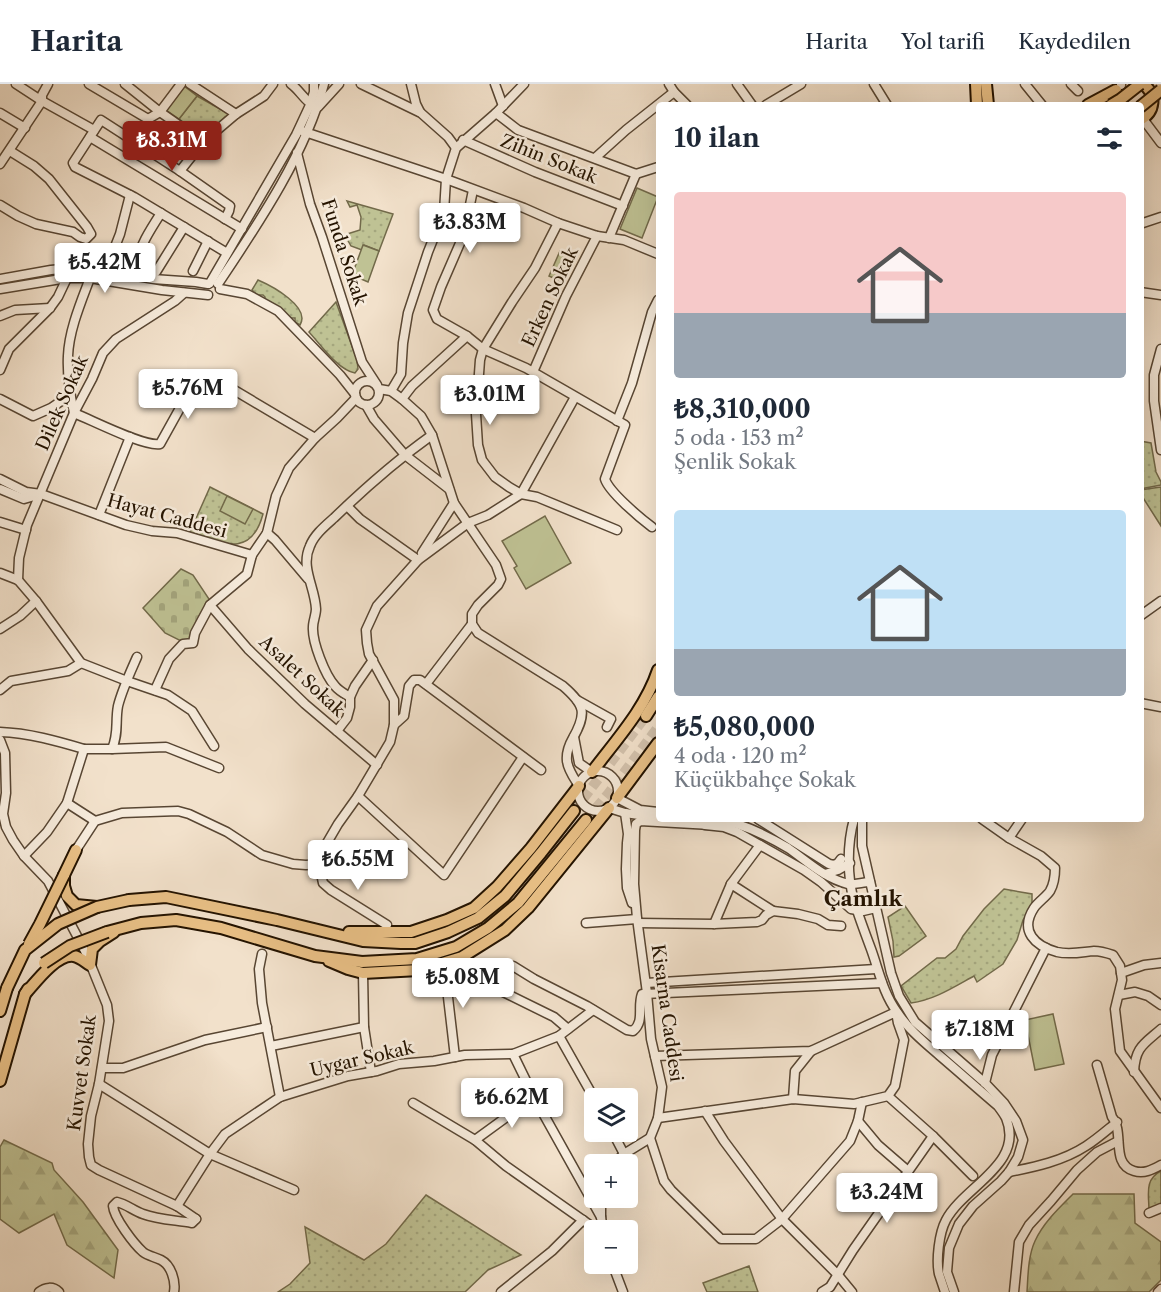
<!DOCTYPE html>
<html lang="tr">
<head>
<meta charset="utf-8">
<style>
  :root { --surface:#fff; --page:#f2f2f3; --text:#1f2937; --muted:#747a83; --line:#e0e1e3; --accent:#8f2418 }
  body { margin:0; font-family:"Libre Caslon Text",serif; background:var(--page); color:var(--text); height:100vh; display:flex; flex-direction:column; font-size:22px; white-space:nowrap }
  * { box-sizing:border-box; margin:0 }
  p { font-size:20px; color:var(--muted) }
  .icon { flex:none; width:33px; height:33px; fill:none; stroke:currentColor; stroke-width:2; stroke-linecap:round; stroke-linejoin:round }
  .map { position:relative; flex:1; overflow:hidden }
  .details { position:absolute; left:656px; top:18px; width:488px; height:720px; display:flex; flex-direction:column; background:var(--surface); border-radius:6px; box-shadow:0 6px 24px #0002 }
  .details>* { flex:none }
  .buttons { position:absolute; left:584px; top:1004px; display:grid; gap:12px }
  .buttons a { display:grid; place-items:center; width:54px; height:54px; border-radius:6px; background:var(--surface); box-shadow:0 6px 24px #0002; font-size:30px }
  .price { position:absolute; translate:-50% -51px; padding:0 14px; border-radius:6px; background:#fff; color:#222; font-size:20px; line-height:39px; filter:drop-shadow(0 2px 3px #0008) }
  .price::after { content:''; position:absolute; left:50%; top:36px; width:18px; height:14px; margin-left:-9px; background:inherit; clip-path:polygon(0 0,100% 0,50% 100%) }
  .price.selected { background:var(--accent); color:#fff }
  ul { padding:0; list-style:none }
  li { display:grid; align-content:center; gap:12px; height:318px; padding:0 18px }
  li span { display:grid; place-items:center; height:186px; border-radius:6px; color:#555 }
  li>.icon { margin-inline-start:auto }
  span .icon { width:108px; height:108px; fill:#fffc; stroke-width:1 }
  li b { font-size:26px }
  h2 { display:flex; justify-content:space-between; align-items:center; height:72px; padding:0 18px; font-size:26px }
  header { display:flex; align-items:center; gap:36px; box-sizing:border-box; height:84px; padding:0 30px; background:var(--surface); border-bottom:2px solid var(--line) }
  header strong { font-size:28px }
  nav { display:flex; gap:33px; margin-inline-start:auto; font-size:21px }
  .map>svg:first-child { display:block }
</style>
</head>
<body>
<header>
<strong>Harita</strong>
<nav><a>Harita</a><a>Yol tarifi</a><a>Kaydedilen</a></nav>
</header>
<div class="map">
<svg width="1161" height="1208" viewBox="0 0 1161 1208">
  <defs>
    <pattern id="green-dots" width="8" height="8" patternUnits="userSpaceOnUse" patternTransform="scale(1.5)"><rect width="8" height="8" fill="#bfc294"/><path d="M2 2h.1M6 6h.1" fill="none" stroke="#a4a67e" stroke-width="1.8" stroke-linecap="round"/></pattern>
    <pattern id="forest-firs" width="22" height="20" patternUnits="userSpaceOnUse" patternTransform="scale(1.5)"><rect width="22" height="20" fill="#bfc294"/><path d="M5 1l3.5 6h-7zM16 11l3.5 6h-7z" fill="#a4a67e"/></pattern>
    <pattern id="cemetery-stones" width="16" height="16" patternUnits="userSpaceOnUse" patternTransform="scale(1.5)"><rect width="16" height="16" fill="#bfc294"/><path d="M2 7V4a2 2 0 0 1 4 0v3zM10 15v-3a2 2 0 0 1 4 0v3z" fill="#a4a67e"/></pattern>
  </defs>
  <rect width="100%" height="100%" fill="#f2e1cb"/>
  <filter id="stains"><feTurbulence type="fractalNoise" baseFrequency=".00333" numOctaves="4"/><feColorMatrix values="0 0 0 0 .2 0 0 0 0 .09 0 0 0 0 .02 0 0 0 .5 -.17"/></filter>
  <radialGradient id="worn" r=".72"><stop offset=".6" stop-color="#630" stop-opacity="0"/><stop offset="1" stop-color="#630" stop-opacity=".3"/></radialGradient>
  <g fill="url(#green-dots)" stroke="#726a4a" stroke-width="1.5">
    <path d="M197 12 229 30 203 53 179 35Z"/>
    <path d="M347 117 393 130 379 167 364 161 362 166 351 162 347 155 338 157 341 152 360 146 361 133 357 121 350 123Z"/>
    <path d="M258 196C272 202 311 223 300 241L295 238V234H290L265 215V213L263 211H257L252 206Z"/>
    <path d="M336 218 357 276 358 285 355 289C338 286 321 261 309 248Z"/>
    <path d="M1140 357 1151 359 1156 388 1161 398V401L1140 405Z"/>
    <path d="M210 403 263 430C251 475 222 459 190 448Z"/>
    <path d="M1161 403V442L1140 409V406Z"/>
    <path d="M1004 805 1032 810V822L1023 836 1017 856 1003 880 977 898 974 892C954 903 934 916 911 919L901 902 937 874H945L956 865 963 852 984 825Z"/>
    <path d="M905 822 926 852 899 872 894 873 893 857 888 833Z"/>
    <path d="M1161 1087V1121L1149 1127C1149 1110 1144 1096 1161 1087Z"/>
    <path d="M426 1111 521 1171 488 1186 465 1208H278L290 1200 310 1179 305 1143 364 1176 386 1160Z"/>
    <path d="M749 1182 758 1208H707L703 1199Z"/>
  </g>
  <g fill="url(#forest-firs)" stroke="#726a4a" stroke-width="1.5">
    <path d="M4 1056 52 1079 54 1086 83 1118 118 1166 114 1194 67 1161 54 1130 19 1149 0 1135V1063Z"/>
    <path d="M1073 1110H1134L1135 1139 1161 1158V1196L1149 1208H1027C1028 1192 1028 1172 1035 1157 1043 1139 1059 1124 1073 1110Z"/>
  </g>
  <path fill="url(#cemetery-stones)" stroke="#726a4a" stroke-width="1.5" d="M181 485 193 491 209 515 188 557 185 559 165 549 143 524Z"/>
  <g fill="#bfc294" stroke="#726a4a" stroke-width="1.5">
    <path d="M184 2 197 12 179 35 166 26Z"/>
    <path d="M637 104 658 113 642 154 620 145Z"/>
    <path d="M363 161 379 167 368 198 352 191Z"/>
    <path d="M560 167 574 173 563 198 549 192Z"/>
    <path d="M227 412 253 425 245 440 220 427Z"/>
    <path d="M545 432 571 479 526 505 514 484 517 482 502 457Z"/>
    <path d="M1053 930 1064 980 1035 986 1025 936Z"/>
  </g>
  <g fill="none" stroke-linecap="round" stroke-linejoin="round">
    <g stroke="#d3c2ad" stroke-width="10" stroke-dasharray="10 5" stroke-linecap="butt">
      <path d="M574 727 646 632"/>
      <path d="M586 736 608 710 658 643"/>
    </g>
    <defs>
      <g id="minor">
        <path d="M16 0 42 17 94 46"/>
        <path d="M89 0 148 35 160 28 181 0"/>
        <path d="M125 0 160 28 203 58"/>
        <path d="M190 0 236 30"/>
        <path d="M291 0C301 7 305 19 318 23L339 0"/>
        <path d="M361 0 421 29 448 53 456 64"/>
        <path d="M411 0 416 20 420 28"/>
        <path d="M495 0 503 22"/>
        <path d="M669 0 674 8 687 21"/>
        <path d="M737 0 752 21"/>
        <path d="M874 0 887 21"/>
        <path d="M1025 0 1042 21"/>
        <path d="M1071 0 1078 7"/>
        <path d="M1121 0V1"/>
        <path d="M766 21 801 0"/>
        <path d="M0 29 25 44"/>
        <path d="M496 29 518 46 636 90 658 83"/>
        <path d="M1143 35 1161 59"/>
        <path d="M299 46 446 95 524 124 558 139 597 152 624 156 658 170"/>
        <path d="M90 53 242 145"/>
        <path d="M463 56 535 88 623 122"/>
        <path d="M297 69 310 120 322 153 362 278 377 301"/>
        <path d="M595 74 626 46 674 8"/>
        <path d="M0 80 42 17V11L48 0"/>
        <path d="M180 87 203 58 236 30 264 12 273 0"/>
        <path d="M473 106 464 150 441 203 433 226 437 235 467 252 483 265 526 284 625 341 605 395C609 408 640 434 652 443"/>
        <path d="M0 121 18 132 36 140 73 148 80 153 86 155 91 150 87 143 49 95 34 82 10 67"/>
        <path d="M225 135 229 127 230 122 180 87 101 36 73 79 75 83 134 113 227 169"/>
        <path d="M558 139 535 184 512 218 483 265 480 276 476 330 478 361 482 376 495 393 509 403 521 410 537 413 617 446"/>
        <path d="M1140 140 1161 133"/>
        <path d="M609 154 636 90"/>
        <path d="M109 178 120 150 130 111"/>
        <path d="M135 183C139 163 150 146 161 129"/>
        <path d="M193 187 208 157"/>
        <path d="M156 188 184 143"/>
        <path d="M90 194C81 218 69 246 68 272 67 291 70 310 74 329 92 336 144 363 160 360L190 306C202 298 210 298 224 300L315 354"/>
        <path d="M0 195 51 186 82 183 153 195 196 198 208 200"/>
        <path d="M210 199 296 51 310 21 314 8V0"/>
        <path d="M218 200C258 140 305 71 324 0"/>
        <path d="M0 205 67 194H90L162 206 208 211"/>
        <path d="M220 205 247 210 278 227 340 291 355 310"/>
        <path d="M1140 208 1161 211"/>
        <path d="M0 232 15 226 50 224"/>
        <path d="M1161 265 1154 291V317L1161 366"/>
        <path d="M0 286 9 265 50 224 58 213 67 194"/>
        <path d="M533 288 566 212 597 152"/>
        <circle cx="367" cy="309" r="12"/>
        <path d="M379 305 391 307 402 315 421 332 432 351 454 419 496 481 501 495 498 501 478 521 472 530V540L478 549 563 602C585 621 587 629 573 654 569 661 566 668 567 677 568 686 574 694 579 702"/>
        <path d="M391 307 401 290 403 259 408 229 428 168 444 128 446 95 456 64 496 29 524 0"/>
        <path d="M0 315 33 332 51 324 70 311"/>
        <path d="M402 315 412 302 467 252"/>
        <path d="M366 321 374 335 405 371 449 405"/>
        <path d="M617 337 632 299 652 228 658 216"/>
        <path d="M0 395 26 408 41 410 126 441 152 447 177 449 252 471"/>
        <path d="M0 405 24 415 38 411"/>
        <path d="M347 422 360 435 418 476"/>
        <path d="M99 431 130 353"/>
        <path d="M0 438 26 446"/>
        <path d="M267 449 275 456 308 495"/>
        <path d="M422 469 454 419"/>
        <path d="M0 489 18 496 36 517 81 579 127 597 168 611 192 627 214 662"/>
        <path d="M18 496 19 474 27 441 74 329 92 295 103 269 116 255 175 217 184 209"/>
        <path d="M210 521 248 565 305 620 377 681"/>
        <path d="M1140 532 1161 517"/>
        <path d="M0 545 20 532 36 517"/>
        <path d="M426 600 472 540"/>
        <path d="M0 606 11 597 68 587 81 579"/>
        <path d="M155 606 169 575 183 560 193 559 195 549 210 521 247 490 252 471 267 449 276 412 289 384 315 354 337 334 356 314"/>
        <path d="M350 613C345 610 339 607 335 602 325 591 312 558 313 543 313 537 316 531 316 525 315 503 300 483 310 462 314 451 325 442 334 434 365 404 397 376 432 351"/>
        <path d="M577 616 611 635 607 643"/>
        <path d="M1140 619 1161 623"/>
        <path d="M394 641 404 632 409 602 414 596H420L541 686"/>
        <path d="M337 647 347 634 350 623V613L355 602 373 576"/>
        <path d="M0 648C29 649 57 657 84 665"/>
        <path d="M574 653 579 679 592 688"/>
        <path d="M0 656 5 669 6 709 3 730 6 743 13 756 24 772 48 797 86 869 107 921 109 937 99 1000 91 1032 88 1060 89 1073 91 1081 99 1086 177 1122 196 1135"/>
        <path d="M112 665 166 663 219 684"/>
        <circle cx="598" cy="707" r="20"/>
        <path d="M358 712 444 791 523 673"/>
        <path d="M617 714 640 726 658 728"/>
        <path d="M67 719 95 737"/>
        <path d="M609 724 625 729 653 733"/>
        <path d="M625 729 628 750 627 759 626 785 627 804 632 819"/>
        <path d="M715 735C741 738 766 751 788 764 807 777 824 794 848 800 855 801 863 798 870 798"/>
        <path d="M758 735 829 780 834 781 838 779 841 775"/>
        <path d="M854 735C847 760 847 792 854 817 859 833 865 849 871 865 879 887 883 909 897 928 908 945 924 958 939 971 959 988 978 1005 998 1022 1001 1026 1004 1030 1006 1034 1025 1080 964 1102 946 1136 939 1149 936 1176 939 1190 941 1196 943 1202 945 1208"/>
        <path d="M862 735V762L891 889 899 912 915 938 985 999 1004 1019 1016 1037 1023 1056 1018 1073 1009 1088 1001 1097 973 1122 959 1140 949 1164 947 1188 954 1208"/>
        <path d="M982 735 1009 754 1041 772 1055 784C1055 792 1054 800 1050 807 1046 813 1038 818 1034 824 1019 847 1035 862 1057 868 1070 871 1082 868 1094 867 1100 867 1107 869 1113 871L1120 882 1122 896 1115 925 1120 967 1161 1024"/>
        <path d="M705 741 724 743 737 748 804 786 821 798 851 825 863 827 876 824"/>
        <path d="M1009 754 1022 735"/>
        <path d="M76 766 95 737 122 729 178 727 189 730 227 748 262 771 293 780 306 781 319 780"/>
        <path d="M24 772 47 748 67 719 84 665H112C119 649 115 638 118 622 122 606 130 589 137 573"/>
        <path d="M319 780 324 764 338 740 358 712 390 658 394 641V616L369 570 367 559 366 546 377 522 418 476 468 439 488 431 521 410 575 313"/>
        <path d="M319 780 323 799 331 806 387 841"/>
        <path d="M825 790 838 786 850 779"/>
        <path d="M731 800 773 827"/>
        <path d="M586 839 637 835"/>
        <path d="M638 839 714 840 757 838 762 836 766 831 773 827 798 830 818 835 828 841 841 842"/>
        <path d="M714 840 731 800 760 761"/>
        <path d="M262 870 259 885 262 919 280 1013"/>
        <path d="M444 879 554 933 568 945"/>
        <path d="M444 879 455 973"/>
        <path d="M513 882 534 895 587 922 627 946 633 947C645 937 637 923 642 910H644L882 899"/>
        <path d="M363 889 364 943 371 988"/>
        <path d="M1121 889 1144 881 1161 879"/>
        <path d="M646 899 876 885"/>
        <path d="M1119 911 1135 908 1148 912 1161 921"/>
        <path d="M559 952 594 1014"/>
        <path d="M271 962 364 943"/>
        <path d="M513 970 534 1013 601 1133"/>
        <path d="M655 972 811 967 896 928 898 939 904 956 895 1002 888 1012 854 1020 793 1015 658 1034"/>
        <path d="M1097 981 1112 1033C1125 1048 1110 1080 1134 1087 1144 1090 1152 1086 1161 1081"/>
        <path d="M102 984H123L205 956 267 943"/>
        <path d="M1134 988C1135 963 1144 960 1161 945"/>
        <path d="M985 999 992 971 1046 864"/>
        <path d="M99 1000 210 1070 294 1106"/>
        <path d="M888 1012 933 1052 973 1092"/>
        <path d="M793 1015 795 987 811 967"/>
        <path d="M413 1019 475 1056 506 1082 597 1146"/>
        <path d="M705 1027 724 1057 782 1135 838 1191 852 1208"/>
        <path d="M858 1037 878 1061 908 1087"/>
        <path d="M612 1047 624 1070"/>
        <path d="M650 1054 664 1097 671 1106 721 1155H756L782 1135 850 1057 858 1037 862 1018"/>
        <path d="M475 1056 534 1013"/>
        <path d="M614 1080 624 1070 650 1054 658 1034 662 1003 651 955 647 909 637 834 634 800 635 746 636 740 640 737 711 741"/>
        <path d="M1009 1088C1035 1083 1063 1077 1086 1062 1097 1055 1107 1046 1117 1038"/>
        <path d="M601 1113V1133L603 1146"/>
        <path d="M177 1122 210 1070 225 1050 280 1013 348 992 377 987 399 980 434 977 465 971 513 970 559 952 593 926"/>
        <path d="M1149 1129 1161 1124"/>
        <path d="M612 1179 623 1208"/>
        <path d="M39 1208C45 1203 53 1202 59 1208"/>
        <path d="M174 1208C176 1197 171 1181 161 1176 155 1173 148 1172 143 1168 134 1160 114 1134 113 1122L117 1118C126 1120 134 1127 143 1130 159 1136 176 1136 192 1139L196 1135"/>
        <path d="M501 1208 552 1167 583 1136"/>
        <path d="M822 1208 830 1203 853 1166 933 1052"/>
        <path d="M1014 1208 1019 1158 1029 1141 1051 1117 1077 1086 1097 1068 1118 1057"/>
        <path d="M1158 1208 1161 1205"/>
      </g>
      <g id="major">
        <path d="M976 0 977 21"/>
        <path d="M986 0 988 21"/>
        <path d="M1088 21 1116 6"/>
        <path d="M1140 36C1155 28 1157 10 1143 0"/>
        <path d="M646 632 658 613"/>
        <path d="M592 688C616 656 645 625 658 586"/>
        <path d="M617 714 658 659"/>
        <path d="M76 766 64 791V802L67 812 76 821 97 823"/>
        <path d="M129 816 166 813 277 836 363 857 401 859H415L448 848 478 834 505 812 541 769 574 727"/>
        <path d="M107 848 141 839 176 836 221 844 315 872 362 878 417 875 456 863 488 844 518 819 586 736"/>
        <path d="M349 848H411L447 836 474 824 497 803 531 764 579 702"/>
        <path d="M329 877 348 885 363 889 419 886 462 873 505 846 528 824 609 724"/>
        <path d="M25 910C35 899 57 869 74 872 80 873 85 878 90 881L92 865 100 857 114 848"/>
        <path d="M0 927 7 904"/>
        <path d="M0 997 25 910 28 905"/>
      </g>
    </defs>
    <use href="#minor" stroke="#584633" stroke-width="11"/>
    <use href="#major" stroke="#241300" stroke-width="14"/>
    <use href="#minor" stroke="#f7ecdd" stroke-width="8"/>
    <use href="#major" stroke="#e9c086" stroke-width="10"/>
    <defs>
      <g id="major-bridge">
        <path d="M1111 21 1121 15 1140 0"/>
        <path d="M1140 23 1161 6"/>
        <path d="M29 860 40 840 64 791"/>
        <path d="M44 879 70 862 107 848"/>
        <path d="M7 904 25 866 58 840 97 823 129 816"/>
      </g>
    </defs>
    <use href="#major-bridge" stroke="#241300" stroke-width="14" stroke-linecap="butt"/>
    <use href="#major-bridge" stroke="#e9c086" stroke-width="10"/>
  </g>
  <g text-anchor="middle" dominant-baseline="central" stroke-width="5" stroke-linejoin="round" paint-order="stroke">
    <g font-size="18" fill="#241300" stroke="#f7ecdd">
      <text transform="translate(549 75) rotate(22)">Zihin Sokak</text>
      <text transform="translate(344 168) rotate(72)">Funda Sokak</text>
      <text transform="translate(550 213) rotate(-65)">Erken Sokak</text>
      <text transform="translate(62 319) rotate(-66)">Dilek Sokak</text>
      <text transform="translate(167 432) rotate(15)">Hayat Caddesi</text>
      <text transform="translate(302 592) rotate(43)">Asalet Sokak</text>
      <text transform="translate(667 929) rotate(82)">Kisarna Caddesi</text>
      <text transform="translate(362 975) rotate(-13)">Uygar Sokak</text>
      <text transform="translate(82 989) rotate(-82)">Kuvvet Sokak</text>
    </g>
    <g font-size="21" font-weight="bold" fill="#241300" stroke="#f7ecdd">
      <text x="863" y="814">Çamlık</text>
    </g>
  </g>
  <rect width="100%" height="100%" filter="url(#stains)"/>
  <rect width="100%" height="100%" fill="url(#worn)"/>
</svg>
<div class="buttons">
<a><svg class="icon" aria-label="layers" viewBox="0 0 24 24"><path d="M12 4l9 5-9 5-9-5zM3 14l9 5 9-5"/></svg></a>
<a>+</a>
<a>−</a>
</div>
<b class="price selected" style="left:172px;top:88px">₺8.31M</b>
<b class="price" style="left:470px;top:170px">₺3.83M</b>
<b class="price" style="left:105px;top:210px">₺5.42M</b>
<b class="price" style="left:188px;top:336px">₺5.76M</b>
<b class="price" style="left:490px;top:342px">₺3.01M</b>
<b class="price" style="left:358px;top:807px">₺6.55M</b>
<b class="price" style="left:463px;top:925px">₺5.08M</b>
<b class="price" style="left:980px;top:977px">₺7.18M</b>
<b class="price" style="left:512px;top:1045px">₺6.62M</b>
<b class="price" style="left:887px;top:1140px">₺3.24M</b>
<section class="details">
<h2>10 ilan<svg class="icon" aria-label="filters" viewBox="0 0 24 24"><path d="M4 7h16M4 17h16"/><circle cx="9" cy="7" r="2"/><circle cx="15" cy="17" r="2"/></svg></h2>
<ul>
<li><span style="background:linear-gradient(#f6c9c9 65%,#9aa5b1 0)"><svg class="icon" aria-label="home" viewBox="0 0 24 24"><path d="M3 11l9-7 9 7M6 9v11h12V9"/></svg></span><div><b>₺8,310,000</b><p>5 oda · 153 m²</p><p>Şenlik Sokak</p></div></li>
<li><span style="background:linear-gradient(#bfe0f5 75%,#9aa5b1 0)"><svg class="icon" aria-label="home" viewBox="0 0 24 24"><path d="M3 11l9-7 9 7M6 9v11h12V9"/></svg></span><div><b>₺5,080,000</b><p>4 oda · 120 m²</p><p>Küçükbahçe Sokak</p></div></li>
</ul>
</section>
</div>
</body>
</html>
